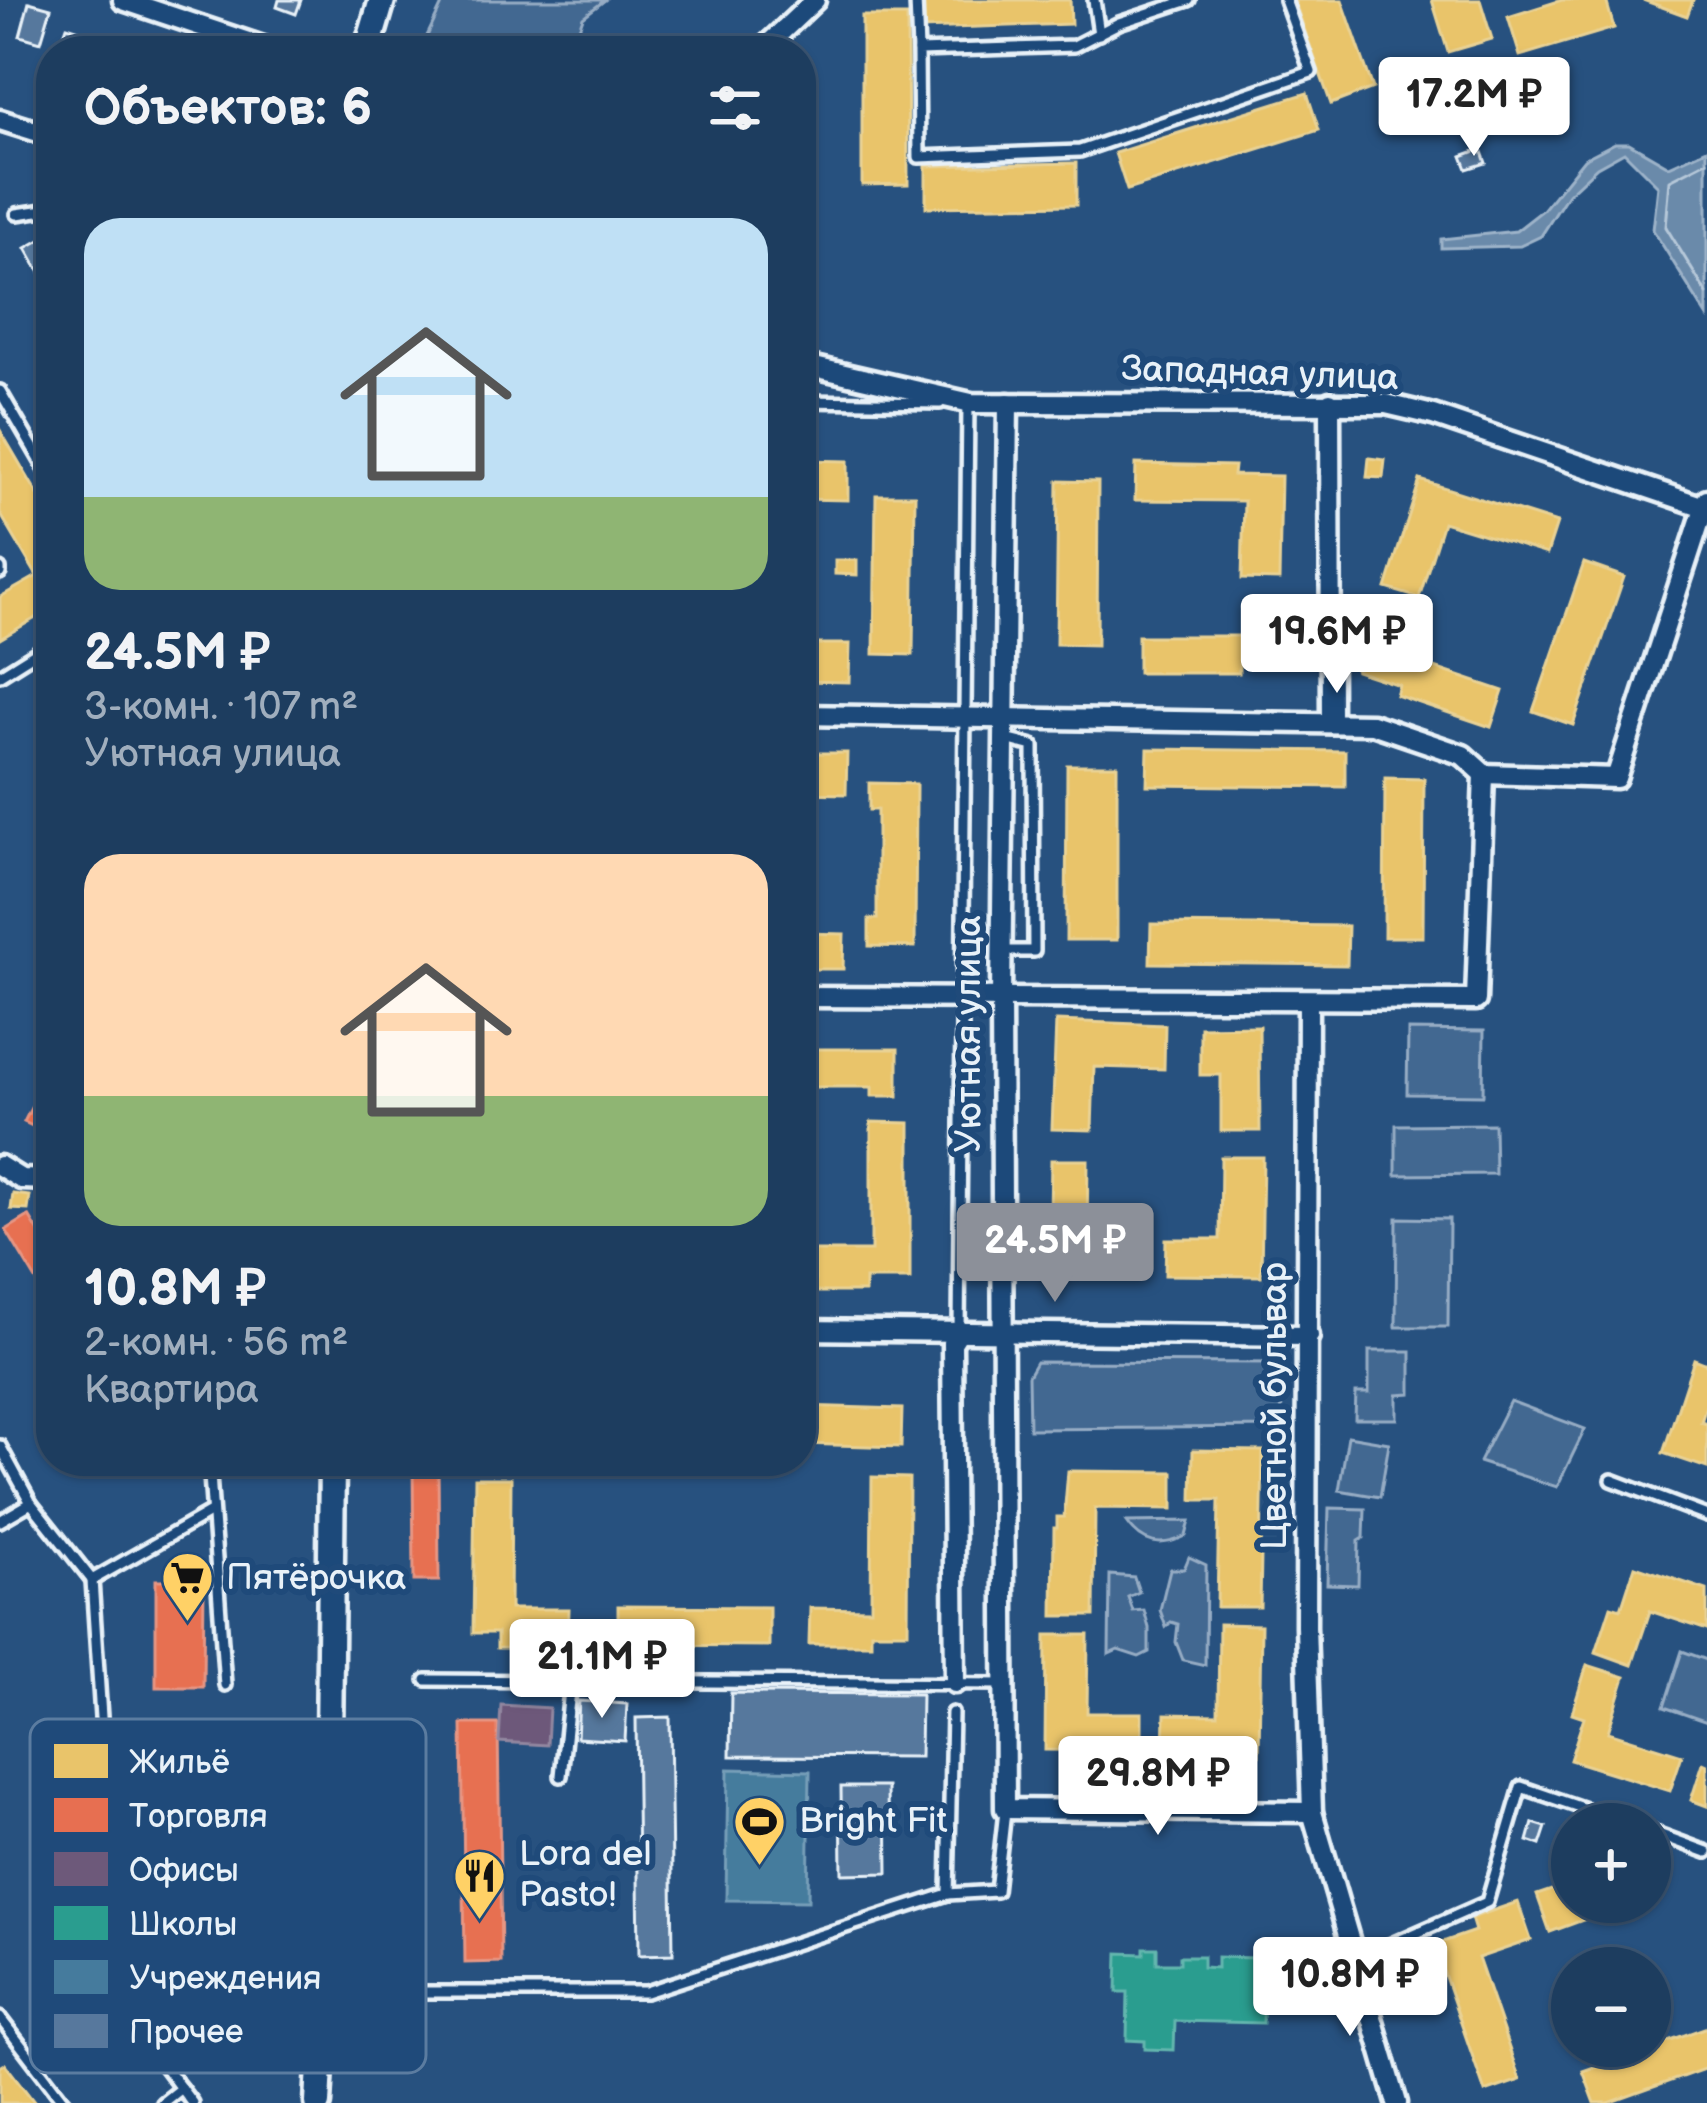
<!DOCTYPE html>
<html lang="ru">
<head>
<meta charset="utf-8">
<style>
  :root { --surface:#1d3d5f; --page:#2a4868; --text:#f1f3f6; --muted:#a0aebd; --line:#3b5674; --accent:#8c9099 }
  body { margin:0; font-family:"Balsamiq Sans",sans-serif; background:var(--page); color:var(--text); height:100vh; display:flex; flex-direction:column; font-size:45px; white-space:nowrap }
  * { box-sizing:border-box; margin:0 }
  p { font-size:39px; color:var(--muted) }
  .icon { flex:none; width:66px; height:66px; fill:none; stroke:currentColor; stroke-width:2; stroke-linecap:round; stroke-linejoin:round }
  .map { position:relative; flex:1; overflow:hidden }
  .details { position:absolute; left:36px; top:36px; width:780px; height:1440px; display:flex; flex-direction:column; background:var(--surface); border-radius:48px; box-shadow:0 3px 9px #0004,0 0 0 3px var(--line) }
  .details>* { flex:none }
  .controls { position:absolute; left:1551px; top:1803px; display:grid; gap:24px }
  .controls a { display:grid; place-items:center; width:120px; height:120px; border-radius:50%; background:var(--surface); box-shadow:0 3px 9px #0004,0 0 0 3px var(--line); font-size:60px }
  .price { position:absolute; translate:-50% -102px; padding:0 27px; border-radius:12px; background:#fff; color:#222; font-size:39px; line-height:78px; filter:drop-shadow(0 3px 6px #0008) }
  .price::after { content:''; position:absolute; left:50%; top:72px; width:36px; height:27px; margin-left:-18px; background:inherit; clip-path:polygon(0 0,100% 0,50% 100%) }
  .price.active { background:var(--accent); color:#fff }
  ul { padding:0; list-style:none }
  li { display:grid; align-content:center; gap:24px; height:636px; padding:0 48px }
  li span { display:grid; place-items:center; height:372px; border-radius:36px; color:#555 }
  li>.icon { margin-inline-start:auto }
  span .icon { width:216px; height:216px; fill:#fffc; stroke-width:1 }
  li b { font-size:51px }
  h2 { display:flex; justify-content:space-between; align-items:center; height:144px; padding:0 48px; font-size:51px }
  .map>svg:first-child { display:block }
</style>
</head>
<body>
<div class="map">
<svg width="1707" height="2103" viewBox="0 0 1707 2103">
  <rect width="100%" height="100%" fill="#27517f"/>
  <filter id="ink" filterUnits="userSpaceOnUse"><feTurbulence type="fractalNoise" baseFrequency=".00833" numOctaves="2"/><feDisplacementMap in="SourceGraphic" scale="24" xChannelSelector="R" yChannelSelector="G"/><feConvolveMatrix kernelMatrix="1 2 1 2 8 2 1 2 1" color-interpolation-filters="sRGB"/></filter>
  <g filter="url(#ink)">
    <g fill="#436891" stroke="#96acc4" stroke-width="3">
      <path d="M444 0H605L583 17 571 51H420Z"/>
      <path d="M1408 1030 1484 1031 1483 1095 1407 1094Z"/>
      <path d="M1494 1124 1495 1174 1396 1175V1125Z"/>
      <path d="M1397 1218 1449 1219 1448 1327H1396Z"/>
      <path d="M1369 1351H1411V1394L1397 1395V1419H1355L1356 1393H1369Z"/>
      <path d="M1036 1362 1283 1363 1281 1427 1029 1429 1028 1376Z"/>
      <path d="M1510 1401 1585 1429 1557 1487 1479 1462Z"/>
      <path d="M1348 1436 1389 1443 1380 1497 1339 1490Z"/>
      <path d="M1329 1508 1365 1509 1364 1538 1359 1541 1358 1585 1327 1584Z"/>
      <path d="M1190 1521 1186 1536C1161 1548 1143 1545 1127 1522Z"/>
      <path d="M1189 1557 1206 1565 1205 1665 1183 1660 1176 1642 1178 1624 1171 1622 1166 1627 1160 1610 1170 1569H1184Z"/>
      <path d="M1110 1575 1134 1577 1139 1592 1128 1597 1133 1611 1144 1610 1149 1628V1652L1139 1657 1118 1650 1109 1654Z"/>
      <path d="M1682 1651 1707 1660V1722L1664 1707Z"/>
    </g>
    <path fill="#6b8aaa" stroke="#9db3c9" stroke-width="3" d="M1615 143H1629L1669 166 1707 149V316L1653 230 1658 186 1624 152 1597 167 1568 194 1541 236 1520 246 1441 248V239L1516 231 1543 210 1584 159Z"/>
    <g fill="#e9c46a" stroke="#e9d295" stroke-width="3">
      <path d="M921 0H1070L1071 24 921 29Z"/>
      <path d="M1294 0H1342L1373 88 1331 104Z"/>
      <path d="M1432 0H1480L1492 39 1448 52Z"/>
      <path d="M1562 0H1606L1614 28 1520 56 1508 17Z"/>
      <path d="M1643 0H1693L1687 16Z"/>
      <path d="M862 16H907L908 184 862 185Z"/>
      <path d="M117 35 144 45 141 51H111Z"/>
      <path d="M1307 93 1319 130 1127 190 1115 153Z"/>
      <path d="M1076 163V205L926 207V166Z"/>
      <path d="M0 430 51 517V609L0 639V597L37 576 0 513Z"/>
      <path d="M1369 458 1385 460 1383 478 1367 477Z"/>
      <path d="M801 460 848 461V500L801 499Z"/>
      <path d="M1136 464 1234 466 1233 475 1281 476 1279 580 1242 579 1244 501 1135 500Z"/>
      <path d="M1420 480 1557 523 1547 554 1443 522 1419 598 1386 588Z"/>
      <path d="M1058 481 1098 482 1097 645 1056 644Z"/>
      <path d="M876 495H915L913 655 874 654Z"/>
      <path d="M835 560H857V575L835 574Z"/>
      <path d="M1584 563 1624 577 1573 725 1533 711Z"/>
      <path d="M1242 608 1283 609V665L1239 664V673H1138V636H1242Z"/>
      <path d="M1374 617 1411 630 1402 657 1503 691 1491 727 1396 695 1399 685 1356 671Z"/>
      <path d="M801 644H850L849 682 801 681Z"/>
      <path d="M1148 749 1345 751V787L1147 785Z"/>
      <path d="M801 753H847L846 794 801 793Z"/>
      <path d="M1067 765H1117V940H1066Z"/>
      <path d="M1385 778 1424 779 1423 937H1384Z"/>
      <path d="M869 783 916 784 915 947 869 946V919H877V810H869Z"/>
      <path d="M1151 924 1348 926 1347 965 1150 963Z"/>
      <path d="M801 933 844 934 843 969H801Z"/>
      <path d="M1056 1021 1165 1025 1164 1069 1094 1067 1092 1130 1052 1129Z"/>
      <path d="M1259 1026 1260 1131H1221V1075H1200V1027Z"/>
      <path d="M801 1049H898V1096H872V1087H801Z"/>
      <path d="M871 1122 910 1123V1279H865V1292H815L814 1251H871Z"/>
      <path d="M1221 1157H1263L1261 1276 1165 1275 1166 1239H1220Z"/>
      <path d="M1051 1160H1088L1087 1236 1146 1237V1274L1049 1272Z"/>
      <path d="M13 1194 30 1196 28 1210 11 1209Z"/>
      <path d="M1694 1359 1707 1364V1403L1701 1422 1707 1424V1468L1663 1453Z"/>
      <path d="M801 1406 902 1409 901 1447 801 1444Z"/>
      <path d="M1193 1450 1263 1451 1260 1607H1217L1219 1500H1192Z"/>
      <path d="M1068 1471 1173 1472V1509L1095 1508 1094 1616H1053L1054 1528H1057V1517H1064Z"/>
      <path d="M872 1477 909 1478 908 1632H871V1644H809L810 1608 871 1609Z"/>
      <path d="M475 1478H511L510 1609H569L568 1649 497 1648V1633H473Z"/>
      <path d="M1635 1566 1707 1590V1630L1650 1611 1632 1665 1596 1652 1611 1606 1621 1609Z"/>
      <path d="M618 1606 769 1607V1646L618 1645Z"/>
      <path d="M1219 1624 1261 1625 1259 1755 1164 1753 1165 1714 1218 1715Z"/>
      <path d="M1046 1635H1088L1087 1713H1142V1751L1045 1750Z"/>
      <path d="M1587 1665 1625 1677 1608 1732 1682 1755 1670 1791 1570 1760 1584 1717 1572 1713Z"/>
      <path d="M1703 1763 1707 1765V1806L1691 1800Z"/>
      <path d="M1572 1883V1902H1632L1550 1932 1537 1895Z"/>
      <path d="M1518 1902 1531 1940 1478 1958 1520 2080 1485 2092 1434 1945 1475 1931 1471 1918Z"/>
      <path d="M1707 2027V2068L1609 2103H1595L1583 2071Z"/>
      <path d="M5 2064 35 2103H0V2067Z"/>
    </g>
    <g fill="#e76f51" stroke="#e79683" stroke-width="3">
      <path d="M51 1068V1123L44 1119 39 1129 24 1122Z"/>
      <path d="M29 1216 51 1253V1305L6 1230Z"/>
      <path d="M413 1461H438L439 1581H414Z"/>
      <path d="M156 1580H204L203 1687H156Z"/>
      <path d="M462 1724H498L501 1962 465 1963Z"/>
    </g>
    <path fill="#6d597a" stroke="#9287a0" stroke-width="3" d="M501 1705 549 1708 547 1745 499 1742Z"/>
    <path fill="#2a9d8f" stroke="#63b6ae" stroke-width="3" d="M1144 1948H1157V1963H1180V1956H1203V1967L1217 1968V1957L1256 1958V1983H1264L1263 2023 1175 2021 1174 2050 1145 2049V2041L1127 2040 1128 1992H1117L1118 1953 1144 1954Z"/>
    <path fill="#457b9d" stroke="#769eb8" stroke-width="3" d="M728 1769 810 1771 808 1901 726 1900Z"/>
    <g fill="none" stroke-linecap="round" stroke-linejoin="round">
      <path stroke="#b6c8d9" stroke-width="3" d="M1707 161 1670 180 1666 227 1707 294"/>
    </g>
    <g fill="#57789d" stroke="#e8f1f8" stroke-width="3">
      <path d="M279 0H301L296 14 277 7Z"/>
      <path d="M29 2 51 8 41 42 20 36Z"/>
      <path d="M67 26 92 34 86 51H58Z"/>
      <path d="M1481 149 1486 163 1467 169 1462 156Z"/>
      <path d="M51 234V292L26 248Z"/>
      <path d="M731 1693 921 1694 920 1757 730 1756Z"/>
      <path d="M579 1701 627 1704 625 1741 577 1738Z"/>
      <path d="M670 1717 673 1954 639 1955 636 1718Z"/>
      <path d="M841 1787H887L888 1873 842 1874Z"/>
      <path d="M1533 1823 1546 1827 1540 1845 1528 1841Z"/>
    </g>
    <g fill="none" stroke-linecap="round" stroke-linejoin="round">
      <defs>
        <g id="service">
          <path d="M916 0 918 51"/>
          <path d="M1094 0 1099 34"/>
          <path d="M1189 0 1119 23 1074 46 918 51 919 157 1080 151 1311 72 1285 0"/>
          <path d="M17 214 51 209"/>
          <path d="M0 391 51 479"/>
          <path d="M801 401 940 403"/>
          <path d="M0 569V573"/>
          <path d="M0 675 51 643"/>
          <path d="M1002 951H1034L1033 746 1006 739"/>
          <path d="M959 1331 968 403"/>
          <path d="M0 1446 31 1503 92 1580 211 1512"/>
          <path d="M209 1461 225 1685"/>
          <path d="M1612 1480 1707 1516"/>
          <path d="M0 1521 31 1503"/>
          <path d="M92 1580 120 2007 192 2103"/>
          <path d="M426 1680 1005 1684"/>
          <path d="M561 1776 571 1681"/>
          <path d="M1650 1831 1707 1852"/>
          <path d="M948 1894 952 1713"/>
          <path d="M332 1938 394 1940"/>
          <path d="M1355 1960 1487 1902 1521 1787 1629 1824"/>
          <path d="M329 1992H646L948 1894 996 1891 1005 1811"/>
          <path d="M0 2018 65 2103"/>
          <path d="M162 2103 181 2088"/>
        </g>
        <g id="minor">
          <path d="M123 0 272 50"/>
          <path d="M761 51 815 0"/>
          <path d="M0 120 51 136"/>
          <path d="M801 364 971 403 1386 404 1433 415 1707 508"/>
          <path d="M1330 402 1331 723"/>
          <path d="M1008 403 1001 996 1005 1809 1312 1812"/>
          <path d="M801 715 1372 724 1463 755 1484 774 1616 778 1707 499"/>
          <path d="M801 997 1476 1000 1484 774"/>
          <path d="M1308 1000 1306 1626 1312 1812 1397 2103"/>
          <path d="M0 1166 21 1179 51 1180"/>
          <path d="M801 1330 1309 1336"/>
          <path d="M955 1683 952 1343 959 1332"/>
        </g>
        <g id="tertiary">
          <path d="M367 51 382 0"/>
          <path d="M318 2103 327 1938 332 1461"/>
        </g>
      </defs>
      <use href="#service" stroke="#e8f1f8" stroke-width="18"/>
      <use href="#minor" stroke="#e8f1f8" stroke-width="27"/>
      <use href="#tertiary" stroke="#e8f1f8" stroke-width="33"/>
      <use href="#service" stroke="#1f4a7a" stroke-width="9"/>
      <use href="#minor" stroke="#1f4a7a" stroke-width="18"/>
      <use href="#tertiary" stroke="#1f4a7a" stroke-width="24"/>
    </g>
  </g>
  <defs>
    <symbol id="supermarket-pin" viewBox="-11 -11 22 30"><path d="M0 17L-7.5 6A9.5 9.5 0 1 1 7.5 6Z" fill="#ffd166" stroke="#1f4a7a"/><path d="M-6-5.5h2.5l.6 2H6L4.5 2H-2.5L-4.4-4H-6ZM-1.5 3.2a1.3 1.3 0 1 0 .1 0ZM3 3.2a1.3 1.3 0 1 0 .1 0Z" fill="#111"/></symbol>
    <symbol id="stadium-pin" viewBox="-11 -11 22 30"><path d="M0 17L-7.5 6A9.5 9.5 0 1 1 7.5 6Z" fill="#ffd166" stroke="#1f4a7a"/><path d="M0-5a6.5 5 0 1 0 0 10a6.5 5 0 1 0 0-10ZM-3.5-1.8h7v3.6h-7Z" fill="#111"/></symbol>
    <symbol id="restaurant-pin" viewBox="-11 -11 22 30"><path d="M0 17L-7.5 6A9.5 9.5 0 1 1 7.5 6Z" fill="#ffd166" stroke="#1f4a7a"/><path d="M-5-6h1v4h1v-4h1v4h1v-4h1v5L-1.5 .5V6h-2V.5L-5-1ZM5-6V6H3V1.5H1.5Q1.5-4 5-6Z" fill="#111"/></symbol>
  </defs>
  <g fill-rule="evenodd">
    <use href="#supermarket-pin" x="158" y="1548" width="59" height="81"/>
    <use href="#stadium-pin" x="730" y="1792" width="59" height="81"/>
    <use href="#restaurant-pin" x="450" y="1846" width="59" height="81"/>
  </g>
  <g text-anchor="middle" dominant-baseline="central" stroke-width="12" stroke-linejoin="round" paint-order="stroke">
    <g font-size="36" fill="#e8f1f8" stroke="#1f4a7a">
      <text transform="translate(1260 374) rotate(2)">Западная улица</text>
      <text transform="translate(969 1034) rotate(-90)">Уютная улица</text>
      <text transform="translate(1275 1406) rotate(-90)">Цветной бульвар</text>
    </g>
    <g font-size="36" fill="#e8f1f8" stroke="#1f4a7a" text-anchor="start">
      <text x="226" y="1578">Пятёрочка</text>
      <text x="799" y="1821">Bright Fit</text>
      <text x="519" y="1854">Lora del<tspan x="519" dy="41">Pasto!</tspan></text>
    </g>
  </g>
  <rect x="30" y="1719" width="396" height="354" rx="18" fill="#1f4a7a" stroke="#5b7ca0" stroke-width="3"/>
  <rect x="54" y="1744" width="54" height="34" fill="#e9c46a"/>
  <rect x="54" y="1798" width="54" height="34" fill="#e76f51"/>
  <rect x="54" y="1852" width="54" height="34" fill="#6d597a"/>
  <rect x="54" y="1906" width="54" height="34" fill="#2a9d8f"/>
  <rect x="54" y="1960" width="54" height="34" fill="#457b9d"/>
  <rect x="54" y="2014" width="54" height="34" fill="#57789d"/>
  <g font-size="33" fill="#e8f1f8">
    <text x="129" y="1773">Жильё</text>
    <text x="129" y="1827">Торговля</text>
    <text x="129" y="1881">Офисы</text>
    <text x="129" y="1935">Школы</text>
    <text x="129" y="1989">Учреждения</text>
    <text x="129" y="2043">Прочее</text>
  </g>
</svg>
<div class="controls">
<a>+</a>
<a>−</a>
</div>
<b class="price" style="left:1474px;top:159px">17.2M ₽</b>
<b class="price" style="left:1337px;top:696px">19.6M ₽</b>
<b class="price active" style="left:1055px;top:1305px">24.5M ₽</b>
<b class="price" style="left:602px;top:1721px">21.1M ₽</b>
<b class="price" style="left:1158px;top:1838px">29.8M ₽</b>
<b class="price" style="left:1350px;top:2039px">10.8M ₽</b>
<section class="details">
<h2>Объектов: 6<svg class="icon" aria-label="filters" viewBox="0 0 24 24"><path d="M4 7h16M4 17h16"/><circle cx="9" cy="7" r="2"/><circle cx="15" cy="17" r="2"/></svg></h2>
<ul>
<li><span style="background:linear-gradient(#bfe0f5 75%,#8fb573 0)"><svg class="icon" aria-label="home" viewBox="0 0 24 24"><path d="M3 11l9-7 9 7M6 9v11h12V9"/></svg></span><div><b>24.5M ₽</b><p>3-комн. · 107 m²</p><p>Уютная улица</p></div></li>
<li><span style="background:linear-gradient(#ffd9b3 65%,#8fb573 0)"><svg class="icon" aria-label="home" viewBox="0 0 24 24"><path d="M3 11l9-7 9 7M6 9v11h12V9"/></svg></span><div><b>10.8M ₽</b><p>2-комн. · 56 m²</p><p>Квартира</p></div></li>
</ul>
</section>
</div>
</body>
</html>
